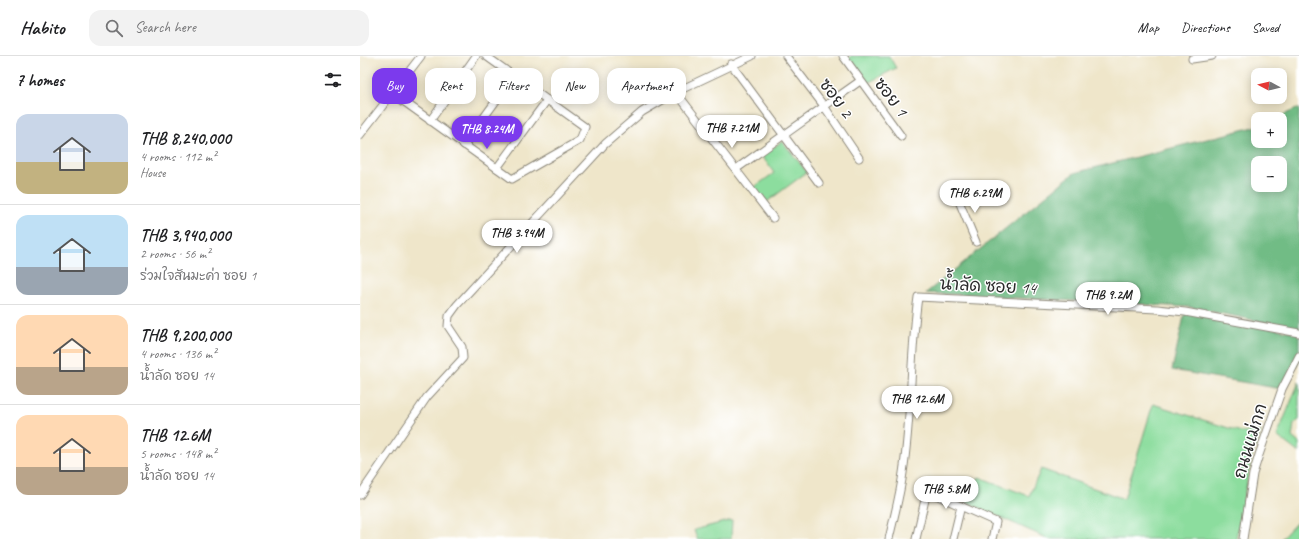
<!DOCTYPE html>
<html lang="en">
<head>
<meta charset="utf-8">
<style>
  :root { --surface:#fff; --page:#f2f2f2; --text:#202124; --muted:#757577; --line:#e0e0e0; --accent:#7c3aed }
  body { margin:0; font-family:Caveat,"Playpen Sans Thai",sans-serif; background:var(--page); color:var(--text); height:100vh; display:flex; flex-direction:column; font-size:15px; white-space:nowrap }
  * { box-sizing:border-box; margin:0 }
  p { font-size:13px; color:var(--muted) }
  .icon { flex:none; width:22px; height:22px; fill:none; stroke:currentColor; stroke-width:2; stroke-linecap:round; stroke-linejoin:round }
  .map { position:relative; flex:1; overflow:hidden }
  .drawer { display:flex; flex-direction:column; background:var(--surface); width:360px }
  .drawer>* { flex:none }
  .banner { position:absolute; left:12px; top:12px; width:380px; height:36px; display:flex; gap:8px }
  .needle { width:26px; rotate:277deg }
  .fabs { position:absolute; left:891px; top:12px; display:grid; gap:8px }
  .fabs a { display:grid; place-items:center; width:36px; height:36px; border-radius:8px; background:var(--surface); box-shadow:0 2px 10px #0003; font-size:20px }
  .price { position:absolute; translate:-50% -34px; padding:0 9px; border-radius:14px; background:#fff; color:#222; font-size:13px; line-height:26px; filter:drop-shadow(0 1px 2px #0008) }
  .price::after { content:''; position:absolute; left:50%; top:24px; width:12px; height:9px; margin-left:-6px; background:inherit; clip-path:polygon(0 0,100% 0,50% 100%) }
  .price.on { background:var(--accent); color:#fff }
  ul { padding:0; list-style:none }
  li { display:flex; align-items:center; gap:12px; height:100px; padding:0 16px }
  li+li { border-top:1px solid var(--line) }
  li span { display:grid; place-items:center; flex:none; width:112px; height:80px; border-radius:12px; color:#555 }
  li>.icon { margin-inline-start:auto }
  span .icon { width:48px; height:48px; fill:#fffc; stroke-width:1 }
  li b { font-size:17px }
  h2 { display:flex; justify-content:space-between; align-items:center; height:48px; padding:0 16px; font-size:17px }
  .pill { padding:0 14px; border-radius:12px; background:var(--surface); box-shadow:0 2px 10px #0003; font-size:14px; line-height:36px }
  .pill.on { background:var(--accent); color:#fff }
  header { display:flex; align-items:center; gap:24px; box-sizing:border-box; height:56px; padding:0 20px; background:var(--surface); border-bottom:1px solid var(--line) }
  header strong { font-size:19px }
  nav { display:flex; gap:22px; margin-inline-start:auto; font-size:14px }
  .search { width:280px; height:36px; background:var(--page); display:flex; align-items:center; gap:10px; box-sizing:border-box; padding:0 14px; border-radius:12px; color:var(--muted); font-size:15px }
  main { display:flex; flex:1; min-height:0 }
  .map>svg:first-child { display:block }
</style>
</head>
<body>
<header>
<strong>Habito</strong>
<div class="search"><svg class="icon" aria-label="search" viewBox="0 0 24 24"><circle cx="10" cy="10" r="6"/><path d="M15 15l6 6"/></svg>Search here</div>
<nav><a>Map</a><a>Directions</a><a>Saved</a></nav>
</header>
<main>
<section class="drawer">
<h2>7 homes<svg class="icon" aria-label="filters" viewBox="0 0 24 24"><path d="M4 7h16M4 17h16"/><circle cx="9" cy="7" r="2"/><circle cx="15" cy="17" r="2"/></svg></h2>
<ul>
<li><span style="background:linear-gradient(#c9d6e8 60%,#c2b280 0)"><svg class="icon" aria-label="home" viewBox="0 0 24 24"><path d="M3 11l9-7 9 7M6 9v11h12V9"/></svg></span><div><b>THB 8,240,000</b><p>4 rooms · 112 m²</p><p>House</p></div></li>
<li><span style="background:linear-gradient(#bfe0f5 65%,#9aa5b1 0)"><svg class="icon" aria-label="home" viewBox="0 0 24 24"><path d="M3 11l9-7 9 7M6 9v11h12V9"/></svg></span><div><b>THB 3,940,000</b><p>2 rooms · 56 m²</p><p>ร่วมใจสันมะค่า ซอย 1</p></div></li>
<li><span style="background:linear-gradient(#ffd9b3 65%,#b9a48a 0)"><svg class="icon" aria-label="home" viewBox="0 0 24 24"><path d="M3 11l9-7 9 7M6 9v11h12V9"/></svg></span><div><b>THB 9,200,000</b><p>4 rooms · 136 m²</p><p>น้ำลัด ซอย 14</p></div></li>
<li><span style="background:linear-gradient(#ffd9b3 65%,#b9a48a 0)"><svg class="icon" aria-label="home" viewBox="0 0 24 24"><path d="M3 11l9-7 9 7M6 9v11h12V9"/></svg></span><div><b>THB 12.6M</b><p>5 rooms · 148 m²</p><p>น้ำลัด ซอย 14</p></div></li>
</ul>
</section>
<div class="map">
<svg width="939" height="483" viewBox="0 0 939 483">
  <rect width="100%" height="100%" fill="#fff"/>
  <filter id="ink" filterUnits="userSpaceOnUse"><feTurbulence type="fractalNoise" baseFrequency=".025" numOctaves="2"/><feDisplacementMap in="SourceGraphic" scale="8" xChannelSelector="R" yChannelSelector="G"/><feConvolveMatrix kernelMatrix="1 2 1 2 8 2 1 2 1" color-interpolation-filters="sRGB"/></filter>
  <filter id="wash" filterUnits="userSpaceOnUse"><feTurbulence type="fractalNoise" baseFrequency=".012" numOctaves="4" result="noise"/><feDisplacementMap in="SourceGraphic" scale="16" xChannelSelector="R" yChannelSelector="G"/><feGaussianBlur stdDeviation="0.9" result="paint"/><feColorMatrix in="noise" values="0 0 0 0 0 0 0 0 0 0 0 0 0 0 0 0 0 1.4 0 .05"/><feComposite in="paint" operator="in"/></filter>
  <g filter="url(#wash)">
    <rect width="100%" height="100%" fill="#efe6ca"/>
    <g fill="#8cdd9e" stroke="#5c8464">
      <path d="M491 0H529L536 12 506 28 488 3Z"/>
      <path d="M422 85 447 116 404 148 393 132 414 117 402 100Z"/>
      <path d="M939 326V364L934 368 932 381 939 387V397L917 380Z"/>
      <path d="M793 348 881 376 901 375 892 400 876 483H689L606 446 619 421 669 440 681 413 764 443Z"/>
      <path d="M372 464 371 483H337L334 474Z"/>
      <path d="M939 464V479L935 483H921Z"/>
    </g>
    <g fill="#71bc85" stroke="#4e7458" fill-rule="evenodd">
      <path d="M939 52V273L829 251 566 237 714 117 898 70V85H920V63H914ZM898 107H920V129H898Z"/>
      <path d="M825 256 939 277V305L922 333 812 314Z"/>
    </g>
  </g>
  <g filter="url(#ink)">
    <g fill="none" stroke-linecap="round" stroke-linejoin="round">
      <defs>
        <g id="minor">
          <path d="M426 0 464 50 499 102"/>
          <path d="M483 0 541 80"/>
          <path d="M832 3 852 0"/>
          <path d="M371 8 459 127"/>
          <path d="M316 36 413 162"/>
          <path d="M32 37 152 123 220 84 225 71 126 0"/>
          <path d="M70 65 116 0"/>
          <path d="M0 79 61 0"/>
          <path d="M104 89 154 20"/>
          <path d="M137 112 187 44"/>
          <path d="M376 113 500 25"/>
          <path d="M596 138 616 186"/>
          <path d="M0 439 67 341 103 302 102 291 88 270 89 260 97 249 245 88 282 56 316 36 392 0"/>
          <path d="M529 483C534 461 540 439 543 417 552 359 550 299 558 241L797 253 825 256 939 277"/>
          <path d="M556 483 567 435 636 466 632 483"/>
          <path d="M593 483 601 450"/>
          <path d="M883 483 893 418 899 399 922 333 939 300"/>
        </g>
      </defs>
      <use href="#minor" stroke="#8d887a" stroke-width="9"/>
      <use href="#minor" stroke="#fff" stroke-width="7"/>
    </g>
  </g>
  <g text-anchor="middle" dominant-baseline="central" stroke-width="3" stroke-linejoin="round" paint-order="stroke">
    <g font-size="17" fill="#2b2b2b" stroke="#fff">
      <text transform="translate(531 41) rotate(53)">ซอย 1</text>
      <text transform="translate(476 42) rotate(54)">ซอย 2</text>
      <text transform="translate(628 230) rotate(3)">น้ำลัด ซอย 14</text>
      <text transform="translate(890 385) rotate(-73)">ถนนแม่กก</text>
    </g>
  </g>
</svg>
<div class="fabs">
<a><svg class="needle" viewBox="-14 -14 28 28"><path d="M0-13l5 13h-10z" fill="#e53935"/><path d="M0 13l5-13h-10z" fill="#757577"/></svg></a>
<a>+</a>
<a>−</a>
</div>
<b class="price" style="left:372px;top:93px">THB 7.21M</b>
<b class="price on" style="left:127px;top:94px">THB 8.24M</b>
<b class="price" style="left:615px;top:158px">THB 6.29M</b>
<b class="price" style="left:157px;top:198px">THB 3.94M</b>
<b class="price" style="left:748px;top:260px">THB 9.2M</b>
<b class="price" style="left:557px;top:364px">THB 12.6M</b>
<b class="price" style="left:586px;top:454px">THB 5.8M</b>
<div class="banner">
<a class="pill on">Buy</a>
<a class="pill">Rent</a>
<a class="pill">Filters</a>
<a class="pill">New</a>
<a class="pill">Apartment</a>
</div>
</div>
</main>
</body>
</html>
